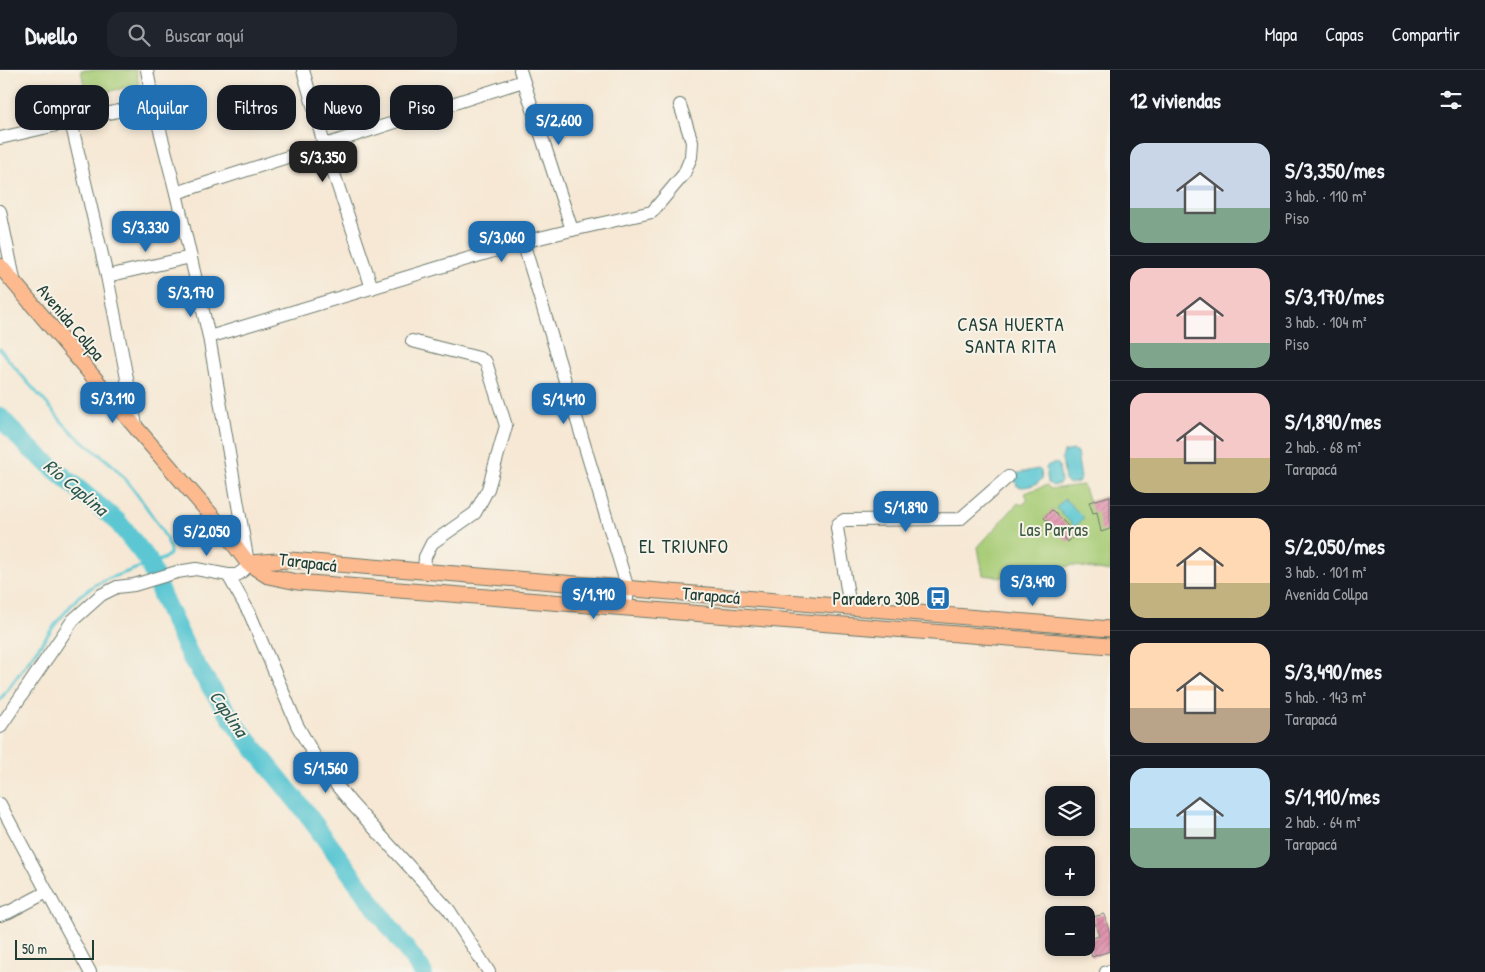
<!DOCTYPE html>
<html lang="es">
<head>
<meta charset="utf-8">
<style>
  :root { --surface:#171b24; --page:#20242c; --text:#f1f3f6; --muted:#9ea1a6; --line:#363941; --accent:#1f6fb2 }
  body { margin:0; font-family:"Patrick Hand",sans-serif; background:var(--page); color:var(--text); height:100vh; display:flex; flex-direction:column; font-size:19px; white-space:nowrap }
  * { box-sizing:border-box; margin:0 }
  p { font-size:16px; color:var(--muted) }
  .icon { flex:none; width:28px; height:28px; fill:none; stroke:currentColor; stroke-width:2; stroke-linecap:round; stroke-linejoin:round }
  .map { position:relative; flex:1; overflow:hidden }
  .panel { display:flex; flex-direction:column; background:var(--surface); width:375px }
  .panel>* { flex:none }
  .hud { position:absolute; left:15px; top:15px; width:475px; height:45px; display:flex; gap:10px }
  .controls { position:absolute; left:1045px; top:716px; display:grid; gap:10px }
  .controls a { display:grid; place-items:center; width:50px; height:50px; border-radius:10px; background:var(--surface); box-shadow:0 2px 8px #0003; font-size:25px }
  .scale { position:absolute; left:15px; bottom:12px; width:79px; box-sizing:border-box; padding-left:5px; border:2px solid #1f3d34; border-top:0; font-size:14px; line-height:18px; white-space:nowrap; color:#1f3d34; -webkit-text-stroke:4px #f7f3e8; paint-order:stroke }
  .price { position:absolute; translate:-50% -42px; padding:0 11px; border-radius:10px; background:var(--accent); color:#fff; font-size:16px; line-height:32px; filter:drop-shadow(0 1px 2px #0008) }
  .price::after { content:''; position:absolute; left:50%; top:30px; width:15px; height:11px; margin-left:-8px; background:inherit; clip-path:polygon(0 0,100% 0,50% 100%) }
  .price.on { background:#222; color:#fff }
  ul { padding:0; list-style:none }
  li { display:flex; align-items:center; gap:15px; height:125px; padding:0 20px }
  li+li { border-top:1px solid var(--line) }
  li span { display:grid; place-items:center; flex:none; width:140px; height:100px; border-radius:15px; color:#555 }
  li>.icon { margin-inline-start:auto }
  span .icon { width:60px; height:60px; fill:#fffc; stroke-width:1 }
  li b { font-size:21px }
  h2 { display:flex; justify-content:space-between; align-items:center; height:60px; padding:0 20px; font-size:21px }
  .tag { padding:0 18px; border-radius:15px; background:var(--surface); box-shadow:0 2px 8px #0003; font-size:18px; line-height:45px }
  .tag.on { background:var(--accent); color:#fff }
  header { display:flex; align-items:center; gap:30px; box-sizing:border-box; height:70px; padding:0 25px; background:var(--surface); border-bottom:1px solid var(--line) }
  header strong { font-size:24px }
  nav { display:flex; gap:28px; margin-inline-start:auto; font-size:18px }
  .search { width:350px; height:45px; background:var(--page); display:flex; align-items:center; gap:12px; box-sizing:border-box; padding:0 18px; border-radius:15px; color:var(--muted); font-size:19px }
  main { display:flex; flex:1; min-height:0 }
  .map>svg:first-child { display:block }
</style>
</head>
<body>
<header>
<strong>Dwello</strong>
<div class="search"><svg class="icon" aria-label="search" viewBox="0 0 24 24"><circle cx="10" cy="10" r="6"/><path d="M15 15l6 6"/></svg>Buscar aquí</div>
<nav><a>Mapa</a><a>Capas</a><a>Compartir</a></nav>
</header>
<main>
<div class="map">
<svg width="1110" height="902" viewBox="0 0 1110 902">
  <defs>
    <pattern id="building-hatch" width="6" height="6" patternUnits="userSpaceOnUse" patternTransform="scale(1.25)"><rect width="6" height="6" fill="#e394b0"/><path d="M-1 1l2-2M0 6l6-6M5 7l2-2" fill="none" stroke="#b77a90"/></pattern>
  </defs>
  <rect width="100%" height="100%" fill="#f7f3e8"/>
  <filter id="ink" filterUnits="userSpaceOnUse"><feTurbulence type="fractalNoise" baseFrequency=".02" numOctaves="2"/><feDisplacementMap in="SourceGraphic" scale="10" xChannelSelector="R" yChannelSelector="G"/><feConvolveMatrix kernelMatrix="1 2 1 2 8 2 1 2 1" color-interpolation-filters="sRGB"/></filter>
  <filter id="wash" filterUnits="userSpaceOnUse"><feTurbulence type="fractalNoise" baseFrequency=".0096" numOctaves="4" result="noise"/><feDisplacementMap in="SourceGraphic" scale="20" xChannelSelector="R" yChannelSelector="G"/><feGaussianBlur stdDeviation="1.12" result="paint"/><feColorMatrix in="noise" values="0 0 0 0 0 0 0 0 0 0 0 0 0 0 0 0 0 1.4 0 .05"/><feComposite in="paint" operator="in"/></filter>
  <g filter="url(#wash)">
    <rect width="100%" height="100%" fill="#f6e8d4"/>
    <g fill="#a7cc76" stroke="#638455">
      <path d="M81 0H136L139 15 86 26Z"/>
      <path d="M1047 415 1050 419 1083 415 1089 432 1110 426V502L1071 495 1021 515 1019 509 983 505 978 477 1018 433 1022 435 1028 430 1025 423Z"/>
    </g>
    <g fill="#5bc7d3" stroke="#3d8284">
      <path d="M1073 380 1077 383 1081 408 1078 412 1069 414 1065 411 1062 388 1064 382Z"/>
      <path d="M1056 393 1059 395 1061 412 1059 414 1053 416 1048 413 1046 398 1048 395Z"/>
      <path d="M1038 399 1041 401 1042 409C1037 415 1024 419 1017 416L1014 407 1018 403Z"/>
      <path d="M1065 429 1084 448 1075 457 1056 438Z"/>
    </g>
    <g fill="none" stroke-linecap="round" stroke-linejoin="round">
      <path stroke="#5bc7d3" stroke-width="3" d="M0 279C15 299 31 316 48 335 54 341 59 349 65 355 78 370 95 380 109 392 123 404 173 468 170 484L163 489 110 508 95 515 79 526 57 552 0 630"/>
      <path stroke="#5bc7d3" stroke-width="19" d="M0 347 27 376 117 451 148 490 162 526 190 586 238 658 304 740 423 902"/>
    </g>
    <g id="blocks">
      <g fill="url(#building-hatch)">
        <path d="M1110 426V459L1101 462 1097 442 1093 443 1089 432Z"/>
        <path d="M1052 440 1076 464 1068 472 1044 448Z"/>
        <path d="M1104 844 1110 864V881L1092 887 1087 870 1099 866 1093 847Z"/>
      </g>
    </g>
  </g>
  <g filter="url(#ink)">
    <use href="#blocks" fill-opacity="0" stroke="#6a796c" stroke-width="1"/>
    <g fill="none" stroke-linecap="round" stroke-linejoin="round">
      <defs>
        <g id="minor">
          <path d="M303 0 324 74 372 218"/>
          <path d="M520 0 572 160"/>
          <path d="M71 52 107 206 137 360"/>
          <path d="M0 68 153 33"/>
          <path d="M176 123 523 11"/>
          <path d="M0 141 15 214"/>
          <path d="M523 172 628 519 626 537"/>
          <path d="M107 206 191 187"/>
          <path d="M209 267 523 172 572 160 652 142 684 104 691 87 692 72 680 35"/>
          <path d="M412 271 479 288 486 292 506 356 488 419 475 443 432 473 425 487 424 502"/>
          <path d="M228 505 250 544 297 655 319 694 352 734 449 840 489 902"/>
          <path d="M850 537 837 458 838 454 844 450 960 449 1008 407"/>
          <path d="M0 657 73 550 101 525 117 517 134 515 177 502 196 499 228 505H237L244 500 248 493 209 267 176 123 153 33 147 0"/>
          <path d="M0 734 90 902"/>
          <path d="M0 845 9 842 47 822"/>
          <path d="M1106 902 1110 901"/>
        </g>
        <g id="major">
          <path d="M0 196 138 360 218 453 248 493 268 506 297 512 1110 576"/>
          <path d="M248 493 290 490 1110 559"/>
        </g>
      </defs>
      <use href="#minor" stroke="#6a796c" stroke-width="14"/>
      <use href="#major" stroke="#6a796c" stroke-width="17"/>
      <use href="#minor" stroke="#fff" stroke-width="12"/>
      <use href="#major" stroke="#fcba8e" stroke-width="15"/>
    </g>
  </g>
  <defs>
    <symbol id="bus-square" viewBox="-11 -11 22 22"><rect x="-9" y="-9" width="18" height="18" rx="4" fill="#1f6fb2" stroke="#f7f3e8"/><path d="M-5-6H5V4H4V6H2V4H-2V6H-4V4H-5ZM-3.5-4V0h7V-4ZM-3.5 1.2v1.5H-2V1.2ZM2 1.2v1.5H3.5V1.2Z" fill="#fff"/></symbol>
  </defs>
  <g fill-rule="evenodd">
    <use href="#bus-square" x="924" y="514" width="28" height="28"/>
  </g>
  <g text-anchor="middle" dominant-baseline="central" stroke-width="4" stroke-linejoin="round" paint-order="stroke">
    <g font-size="18" fill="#1f3d34" stroke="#f7f3e8">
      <text transform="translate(71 252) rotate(50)">Avenida Collpa</text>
      <text transform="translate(308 492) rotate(7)">Tarapacá</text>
      <text transform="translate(711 525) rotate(5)">Tarapacá</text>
    </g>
    <g font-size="18" fill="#3a5a41" stroke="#f7f3e8">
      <text x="1054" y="459">Las Parras</text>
    </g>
    <g font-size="18" fill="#1f3d34" stroke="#f7f3e8" text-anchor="end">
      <text x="920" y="528">Paradero 30B</text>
    </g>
    <g font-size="19" letter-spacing="1" fill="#1f3d34" stroke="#f7f3e8">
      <text x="1011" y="254">CASA HUERTA<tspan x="1011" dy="22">SANTA RITA</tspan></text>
      <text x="684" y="476">EL TRIUNFO</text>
    </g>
    <g font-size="19" font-style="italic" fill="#2b5954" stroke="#f7f3e8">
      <text transform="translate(76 417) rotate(40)">Río Caplina</text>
      <text transform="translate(229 643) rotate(55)">Caplina</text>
    </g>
  </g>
</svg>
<div class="controls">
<a><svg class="icon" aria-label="layers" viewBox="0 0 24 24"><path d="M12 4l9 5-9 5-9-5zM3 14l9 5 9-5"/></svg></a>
<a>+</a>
<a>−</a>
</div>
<div class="scale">50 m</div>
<b class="price" style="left:559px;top:76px">S/2,600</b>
<b class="price on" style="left:323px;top:113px">S/3,350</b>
<b class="price" style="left:146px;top:183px">S/3,330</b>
<b class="price" style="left:502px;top:193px">S/3,060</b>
<b class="price" style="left:191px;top:248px">S/3,170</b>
<b class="price" style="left:113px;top:354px">S/3,110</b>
<b class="price" style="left:564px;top:355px">S/1,410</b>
<b class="price" style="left:906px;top:463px">S/1,890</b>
<b class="price" style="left:207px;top:487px">S/2,050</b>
<b class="price" style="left:1033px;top:537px">S/3,490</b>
<b class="price" style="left:594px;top:550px">S/1,910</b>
<b class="price" style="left:326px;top:724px">S/1,560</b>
<div class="hud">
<a class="tag">Comprar</a>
<a class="tag on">Alquilar</a>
<a class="tag">Filtros</a>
<a class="tag">Nuevo</a>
<a class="tag">Piso</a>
</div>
</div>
<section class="panel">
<h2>12 viviendas<svg class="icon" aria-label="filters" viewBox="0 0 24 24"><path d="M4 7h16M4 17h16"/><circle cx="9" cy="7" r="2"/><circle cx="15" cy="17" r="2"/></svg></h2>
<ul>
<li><span style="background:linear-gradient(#c9d6e8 65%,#7fa58c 0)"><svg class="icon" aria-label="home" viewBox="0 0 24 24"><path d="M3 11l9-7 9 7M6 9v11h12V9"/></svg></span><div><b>S/3,350/mes</b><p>3 hab. · 110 m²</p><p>Piso</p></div></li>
<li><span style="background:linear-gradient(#f6c9c9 75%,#7fa58c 0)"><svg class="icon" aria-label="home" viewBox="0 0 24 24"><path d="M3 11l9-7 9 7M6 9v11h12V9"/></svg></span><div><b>S/3,170/mes</b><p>3 hab. · 104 m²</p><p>Piso</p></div></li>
<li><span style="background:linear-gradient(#f6c9c9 65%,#c2b280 0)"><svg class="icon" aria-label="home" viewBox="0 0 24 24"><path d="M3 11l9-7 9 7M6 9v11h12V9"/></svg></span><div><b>S/1,890/mes</b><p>2 hab. · 68 m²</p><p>Tarapacá</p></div></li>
<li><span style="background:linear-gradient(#ffd9b3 65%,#c2b280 0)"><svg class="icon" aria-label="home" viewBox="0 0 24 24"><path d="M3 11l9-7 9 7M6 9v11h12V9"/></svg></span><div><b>S/2,050/mes</b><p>3 hab. · 101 m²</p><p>Avenida Collpa</p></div></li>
<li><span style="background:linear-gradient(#ffd9b3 65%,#b9a48a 0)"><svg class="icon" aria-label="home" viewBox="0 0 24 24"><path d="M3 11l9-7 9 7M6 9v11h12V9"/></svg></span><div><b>S/3,490/mes</b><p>5 hab. · 143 m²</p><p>Tarapacá</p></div></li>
<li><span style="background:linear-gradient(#bfe0f5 60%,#7fa58c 0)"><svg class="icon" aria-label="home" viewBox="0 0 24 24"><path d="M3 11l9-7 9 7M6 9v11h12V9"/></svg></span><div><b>S/1,910/mes</b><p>2 hab. · 64 m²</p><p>Tarapacá</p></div></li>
</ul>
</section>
</main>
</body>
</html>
